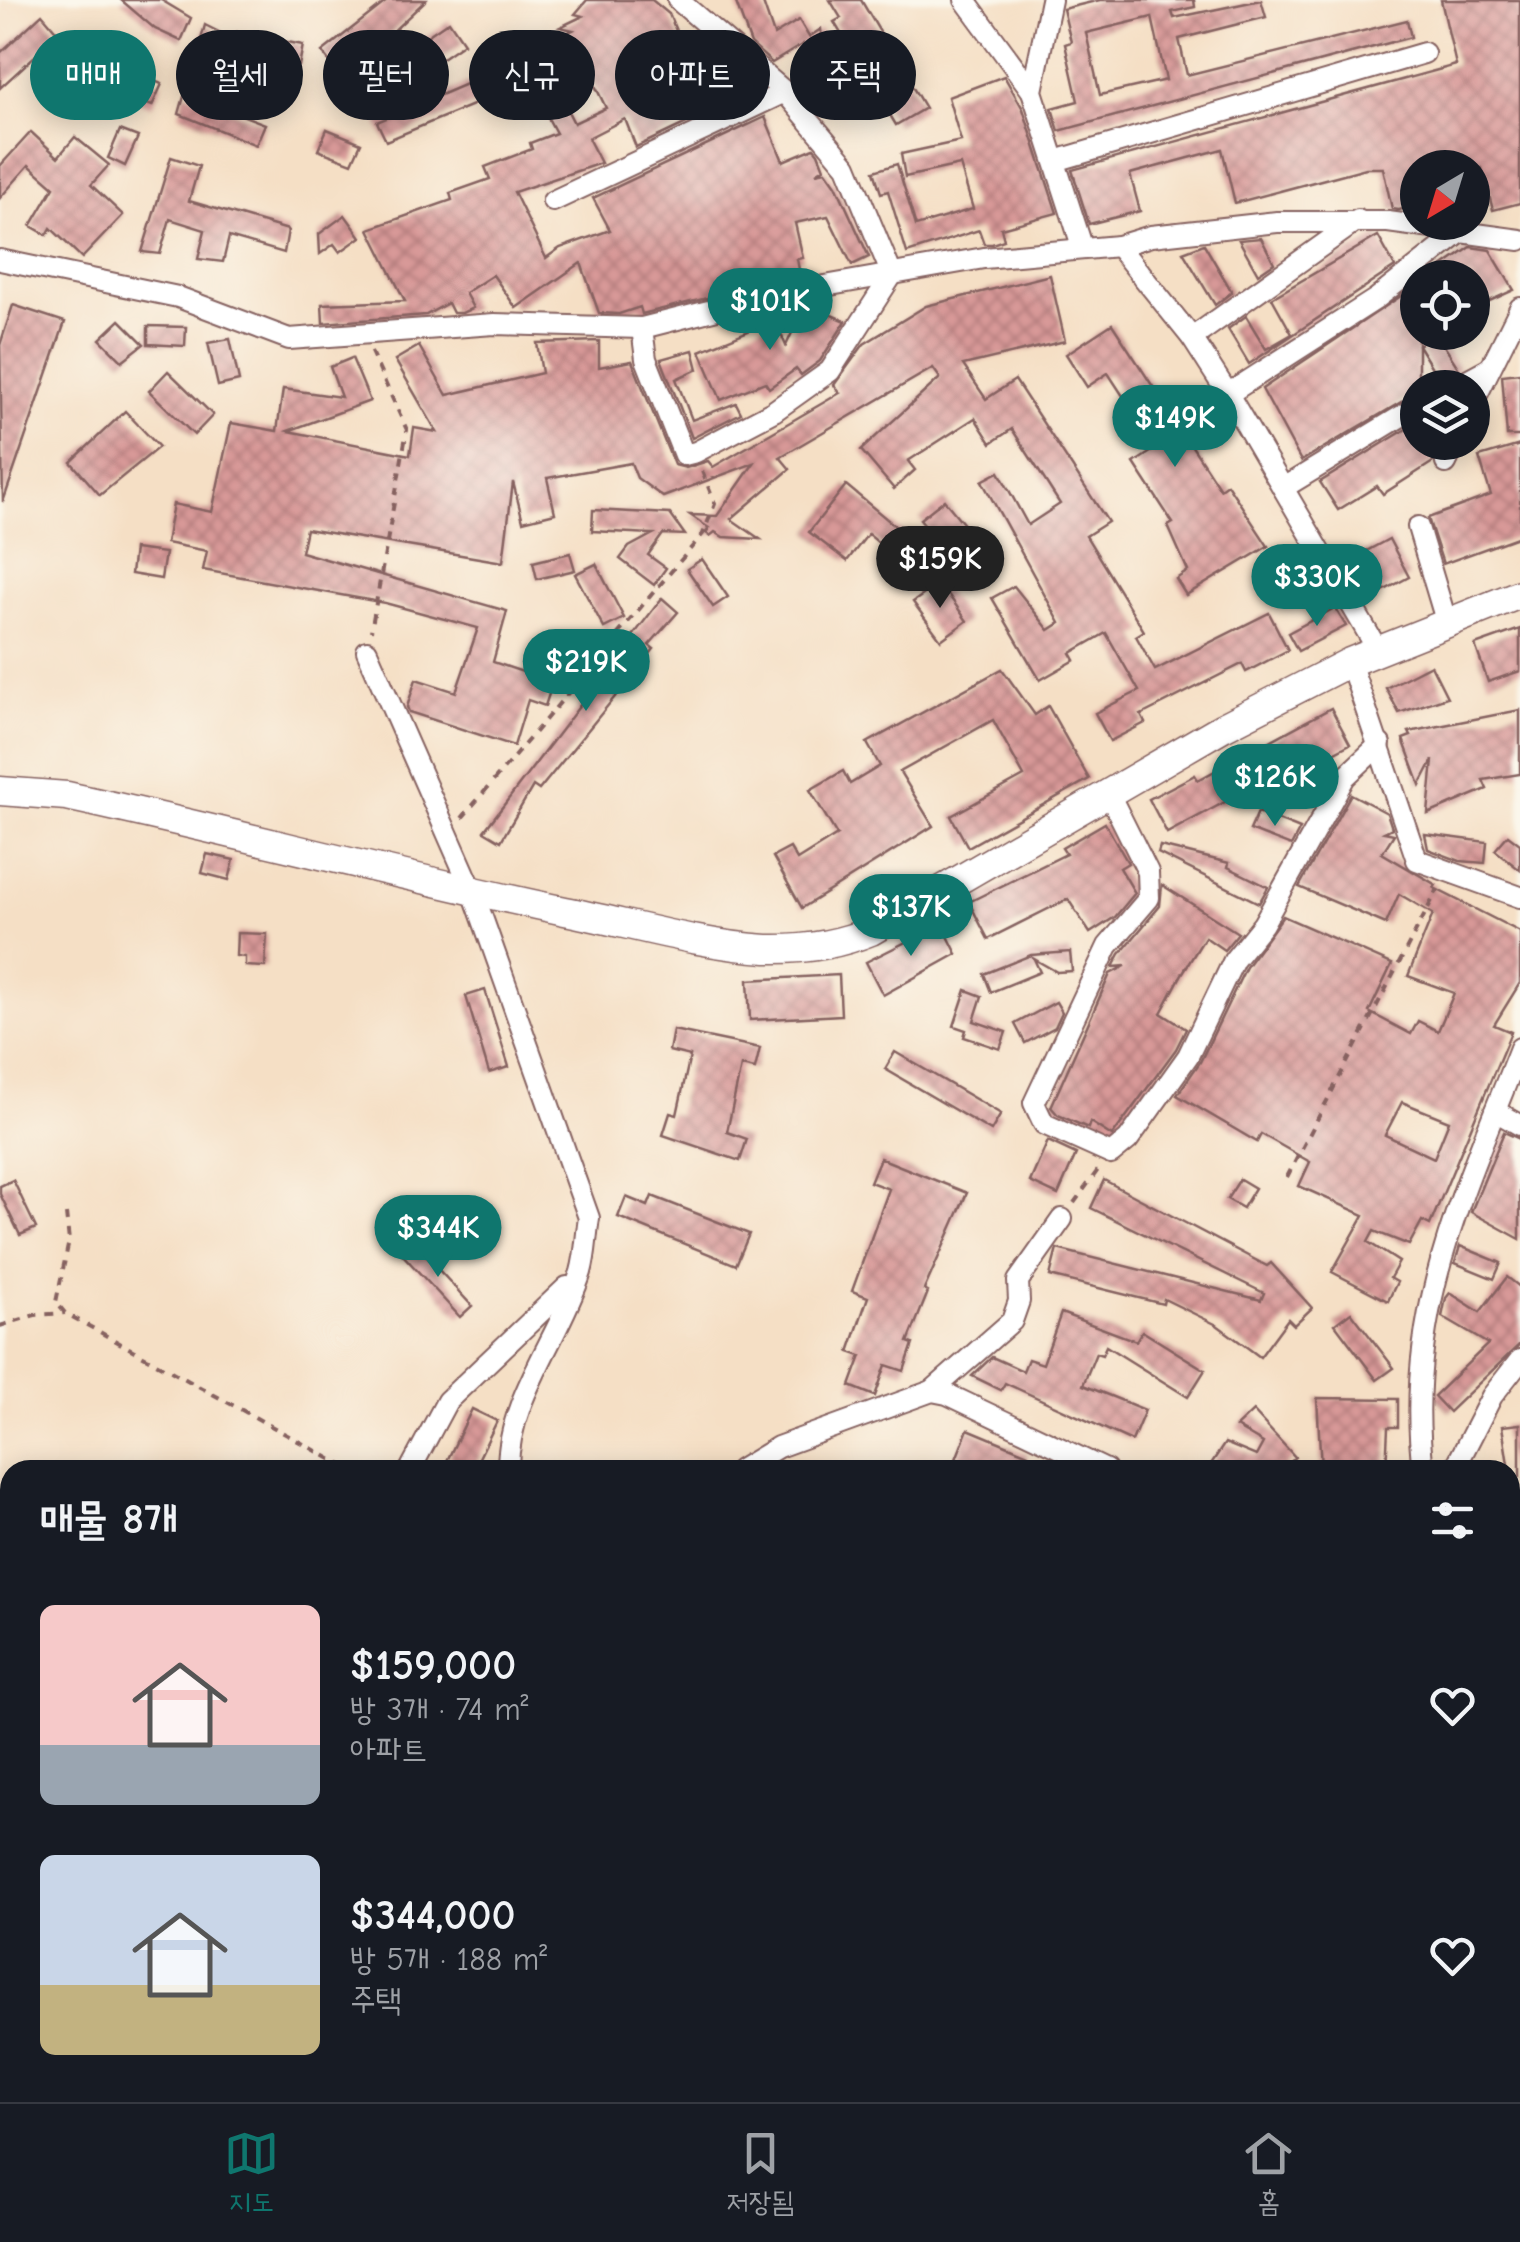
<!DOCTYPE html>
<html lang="ko">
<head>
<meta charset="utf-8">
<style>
  :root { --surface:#171b24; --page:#242831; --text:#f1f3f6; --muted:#9ea1a6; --line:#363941; --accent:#0f766e }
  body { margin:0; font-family:"Comic Neue","Poor Story",sans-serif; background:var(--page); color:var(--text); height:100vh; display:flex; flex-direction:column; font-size:38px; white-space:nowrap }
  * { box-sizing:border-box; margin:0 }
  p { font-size:32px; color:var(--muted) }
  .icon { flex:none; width:55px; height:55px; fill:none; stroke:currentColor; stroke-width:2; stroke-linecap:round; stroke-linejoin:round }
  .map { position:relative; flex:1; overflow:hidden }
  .panel { position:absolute; left:0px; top:1460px; width:1520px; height:642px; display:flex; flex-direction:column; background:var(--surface); border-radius:30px 30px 0 0; box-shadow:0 5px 25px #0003 }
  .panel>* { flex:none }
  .hud { position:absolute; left:30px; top:30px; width:1000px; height:90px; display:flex; gap:20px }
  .needle { width:65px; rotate:218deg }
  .controls { position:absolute; left:1400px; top:150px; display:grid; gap:20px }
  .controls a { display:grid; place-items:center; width:90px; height:90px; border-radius:50%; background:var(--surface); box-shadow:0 5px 25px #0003; font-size:50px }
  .price { position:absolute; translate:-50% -85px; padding:0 22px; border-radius:35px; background:var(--accent); color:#fff; font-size:32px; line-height:65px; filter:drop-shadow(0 2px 5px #0008) }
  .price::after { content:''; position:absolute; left:50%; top:60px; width:30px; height:22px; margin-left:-15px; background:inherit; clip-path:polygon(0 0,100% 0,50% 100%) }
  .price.current { background:#222; color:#fff }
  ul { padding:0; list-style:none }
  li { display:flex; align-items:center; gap:30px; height:250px; padding:0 40px }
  li span { display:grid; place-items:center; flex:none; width:280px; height:200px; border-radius:15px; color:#555 }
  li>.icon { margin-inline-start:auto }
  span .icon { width:120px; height:120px; fill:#fffc; stroke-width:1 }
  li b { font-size:42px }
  h2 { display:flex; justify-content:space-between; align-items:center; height:120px; padding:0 40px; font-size:42px }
  .pill { padding:0 35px; border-radius:45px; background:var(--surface); box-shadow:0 5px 25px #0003; font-size:35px; line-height:90px }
  .pill.current { background:var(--accent); color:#fff }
  .dock { display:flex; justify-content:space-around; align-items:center; height:140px; border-top:2px solid var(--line); background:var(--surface); font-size:28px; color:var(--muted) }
  .dock a { display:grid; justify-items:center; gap:5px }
  .dock .current { color:var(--accent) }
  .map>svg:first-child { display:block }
</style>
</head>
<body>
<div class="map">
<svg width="1520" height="2102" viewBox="0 0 1520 2102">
  <defs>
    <pattern id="building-cross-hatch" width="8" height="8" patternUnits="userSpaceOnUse" patternTransform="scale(2.5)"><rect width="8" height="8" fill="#d89998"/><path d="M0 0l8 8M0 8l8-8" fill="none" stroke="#b17c7c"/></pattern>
  </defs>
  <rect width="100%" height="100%" fill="#fbf7ec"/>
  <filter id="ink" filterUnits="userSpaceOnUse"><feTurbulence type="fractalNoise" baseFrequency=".01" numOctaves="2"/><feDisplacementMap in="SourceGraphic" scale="20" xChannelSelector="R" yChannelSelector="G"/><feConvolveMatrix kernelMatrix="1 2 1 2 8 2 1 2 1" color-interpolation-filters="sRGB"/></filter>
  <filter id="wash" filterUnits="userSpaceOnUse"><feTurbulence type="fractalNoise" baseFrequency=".0048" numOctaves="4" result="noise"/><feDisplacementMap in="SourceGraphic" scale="40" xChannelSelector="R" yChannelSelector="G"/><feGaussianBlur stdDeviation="2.25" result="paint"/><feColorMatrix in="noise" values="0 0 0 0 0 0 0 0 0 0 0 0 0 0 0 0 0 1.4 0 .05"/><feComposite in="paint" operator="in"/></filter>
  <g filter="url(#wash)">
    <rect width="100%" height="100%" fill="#f5dfc5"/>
    <g id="blocks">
      <g fill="url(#building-cross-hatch)" fill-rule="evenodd">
        <path d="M121 0H161L191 18 181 41 155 29Z"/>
        <path d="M388 0H426L383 41 339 74 322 52Z"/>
        <path d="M587 0H652L669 14 710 112 636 147 625 119 588 138 601 163 514 192 546 258 560 248 610 230 593 198 765 117 783 161 814 148 818 153 824 168 816 173 826 171 836 185 869 257 852 265 828 216 795 223 803 258 797 259 800 275 642 314 640 307 619 314 599 313 581 263 516 308 493 275 465 293 473 308 462 313H453L448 303 426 315 323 323 322 304 405 301 369 229 452 200 450 193 490 179 485 167 532 149 530 143 556 133 525 75 555 39 573 30 560 27 583 16 575 14ZM588 71 606 108 574 123 555 86Z"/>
        <path d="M735 0H762L774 35 799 20 809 37 821 29 826 88 807 90 803 44 772 63 751 44Z"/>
        <path d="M830 0H861L925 108 896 125 834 22 841 18Z"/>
        <path d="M1100 0H1194L1195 7 1172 12 1174 18 1261 0 1266 17 1179 39 1187 75 1407 20 1411 37 1059 131 1052 108 1078 101 1065 44 1071 42 1063 9ZM1152 17 1166 80 1100 95 1086 33Z"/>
        <path d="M1441 0H1520V203L1493 210 1482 168H1418V205L1399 210 1392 209 1383 168H1366L1235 203 1222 149 1130 174 1140 211 1089 224 1072 170 1456 65Z"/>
        <path d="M42 14 59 34 0 88V53Z"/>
        <path d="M449 21 464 43 410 80 395 58Z"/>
        <path d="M205 25 235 40 237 32 303 45 299 66 223 51 215 67 196 58Z"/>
        <path d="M77 35 124 70 162 84 152 106 115 92 63 54Z"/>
        <path d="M1004 76 1023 109 1057 213 1001 228 1004 240 992 244H984L979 230 907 253 888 191 881 193 874 171 897 164 916 226 973 209 960 165 905 177 901 154 961 141 948 97Z"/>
        <path d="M473 81 482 101 386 141 377 122Z"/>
        <path d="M185 93 265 124 256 145 179 114Z"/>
        <path d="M327 129 361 143 352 163 318 150Z"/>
        <path d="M120 130 138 137 125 166 108 158Z"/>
        <path d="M31 132 58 157 75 137 109 165 91 185 123 215 82 258 51 228 47 235 31 226 54 187 29 165 0 198V166Z"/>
        <path d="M171 157 199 166 189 201 288 230 284 253 229 237 223 262 198 259 205 230 170 219 160 254 142 252Z"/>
        <path d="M345 215 361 237 340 252 334 244 320 254 319 234Z"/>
        <path d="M1378 236 1395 267 1249 364 1228 329 1246 316 1266 349 1292 334 1272 298Z"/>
        <path d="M1261 238 1274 263 1258 274 1239 240Z"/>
        <path d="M1204 244 1232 292 1215 305 1183 252Z"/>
        <path d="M1471 247 1490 250 1514 290 1472 309V278H1426Z"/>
        <path d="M1050 275 1065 341 963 365 986 399 1015 380 1108 522 1086 536 1144 631 1136 636 1155 670 1269 613 1288 650 1246 672 1242 664 1141 715 1145 723 1110 741 1095 713 1139 691 1106 633 1071 653 1075 660 1040 680 992 598 1014 586 1049 630 1060 623 982 481 999 472 1028 525 1060 504 1012 429 991 443 975 418 908 461 915 470 894 489 861 450 940 378 933 368 780 457 790 469 731 519 760 539 723 537 715 532 710 536 706 533 709 528 690 515 717 516 754 463 663 497 637 478 631 463 547 478 555 513 523 521 513 482 503 562 306 529 301 552 507 611 493 662 553 682 545 706 528 700 514 746 409 712 407 707 416 679 456 692 478 628 385 603 203 570 207 551 166 543 173 504 212 512 231 423 277 431 283 389 341 397 330 367 352 358 370 401 288 431 410 455 414 428 437 432 395 360 419 346 447 395 542 373 537 343 599 341V367L632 361 674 465 686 468 708 461 713 467 840 393 834 385 864 344 926 306Z"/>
        <path d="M1410 290 1418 302V392L1301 461 1262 389Z"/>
        <path d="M805 304 846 321 820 361 801 375 796 369 769 388 765 382 721 400 700 351 775 320 786 346Z"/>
        <path d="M13 305 65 322 3 502 0 345Z"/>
        <path d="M120 320 144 344 122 361 100 339Z"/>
        <path d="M1112 324 1220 489 1227 484 1268 546 1186 595 1176 579 1188 571 1168 526 1173 523 1134 463 1157 448 1108 373 1087 387 1066 354Z"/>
        <path d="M148 326 186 327 185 346 148 344Z"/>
        <path d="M1436 333 1459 369 1440 381 1418 345Z"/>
        <path d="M230 339 239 381 218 386 208 343Z"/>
        <path d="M693 350 698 369 676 379 692 420 736 403 741 413 692 438 661 359Z"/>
        <path d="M168 371 213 415 194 435 149 391Z"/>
        <path d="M1520 373V436H1507L1502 375Z"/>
        <path d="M125 411 159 447 100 495 71 462Z"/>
        <path d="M1418 422V442H1441L1433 462 1383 494 1377 486 1338 510 1320 482Z"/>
        <path d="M1520 445V536L1443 564 1428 518 1491 495 1479 457Z"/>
        <path d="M846 485 924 550 909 568 868 534 847 561 809 532Z"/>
        <path d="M944 500 976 539 959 553 941 530 935 537 920 519Z"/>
        <path d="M593 510 670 514 685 535 663 534 648 555 666 568 654 585 620 559 629 547 653 534 592 531Z"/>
        <path d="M1389 539 1409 577 1366 600 1346 562Z"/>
        <path d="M134 549 165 553 161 579 131 574Z"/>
        <path d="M570 553 575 570 537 579 533 562Z"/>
        <path d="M702 559 728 597 713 607 687 569Z"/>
        <path d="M596 564 624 618 604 628 575 574Z"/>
        <path d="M940 583 967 621 941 640 913 602Z"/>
        <path d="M662 598 678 612 649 645 654 649 539 790 533 786 501 841 484 831Z"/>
        <path d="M1335 608 1346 626 1298 651 1288 633Z"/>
        <path d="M1520 629V671L1488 682 1475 645Z"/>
        <path d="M1431 665 1447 697 1399 713 1386 688Z"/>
        <path d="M1002 669 1035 715 1048 706 1089 779 968 847 951 816 1024 776 993 720 900 772 933 826 802 908 773 857 790 848 797 860 837 835 810 790 843 771 850 784 880 766 867 743Z"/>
        <path d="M1331 708 1350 744 1244 800 1240 794 1167 833 1149 799 1195 775 1198 780Z"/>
        <path d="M1520 710V774L1483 780 1487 789 1428 814 1433 760 1420 785 1403 739 1411 736 1409 732Z"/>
        <path d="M1351 794 1387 813 1392 828 1384 832 1394 834 1382 853 1436 885 1434 888 1520 932V983L1494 1025 1511 1032 1430 1225 1422 1221 1409 1245 1374 1231 1368 1242 1399 1262 1390 1278 1397 1282 1388 1301 1332 1272 1364 1215 1299 1186 1310 1162 1261 1134 1257 1142 1177 1095 1200 1062 1246 967 1283 916 1392 964 1369 1012 1411 1034 1418 1021 1438 1031 1454 993 1408 976 1433 914 1399 894 1386 924 1299 887ZM1402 1102 1449 1121 1434 1158 1385 1135Z"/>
        <path d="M1258 812 1300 829 1291 846 1250 830Z"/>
        <path d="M1105 823 1128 863 1120 868 1135 893 1115 917 1090 933 1068 899 988 939 969 902 1066 854 1062 848Z"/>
        <path d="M1425 834 1487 842 1485 863 1460 861 1428 849Z"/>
        <path d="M1508 835 1520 844V870L1495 850Z"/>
        <path d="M1160 846 1229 863 1228 867 1268 887 1259 903 1158 853Z"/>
        <path d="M207 854 234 860 229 880 202 873Z"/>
        <path d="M1162 885 1238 933 1224 950 1205 937 1182 974 1161 1013 1186 1029 1176 1049 1112 1136 1090 1122 1088 1128 1058 1115 1051 1107 1110 974 1126 966 1113 967 1120 954 1160 906Z"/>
        <path d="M942 924 957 954 883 995 866 962Z"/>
        <path d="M237 933 267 934 265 967 245 966V957L236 956Z"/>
        <path d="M1070 952 1072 971 1057 972 1034 959 1040 972 991 992 984 974 1031 955Z"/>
        <path d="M839 975 841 1015 750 1020 748 980Z"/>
        <path d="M485 990 509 1067 489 1073 466 996Z"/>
        <path d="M966 990 982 996 974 1021 1006 1032 1000 1049 964 1037 966 1030 954 1026Z"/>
        <path d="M1056 1002 1062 1012 1055 1027 1025 1043 1015 1024Z"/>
        <path d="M673 1030 760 1048 755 1069 741 1066 727 1132 747 1139 740 1161 663 1135 670 1113 677 1115 690 1056 669 1051Z"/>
        <path d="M895 1052 1001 1114 991 1131 885 1069Z"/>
        <path d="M1504 1132 1520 1139V1239L1471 1212Z"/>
        <path d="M1048 1141 1076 1154 1058 1195 1030 1182Z"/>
        <path d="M880 1158 967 1193 924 1290 928 1292 908 1342 913 1344 904 1371 886 1365 875 1396 850 1386 861 1356 849 1352 868 1297 852 1291 889 1189 870 1182Z"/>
        <path d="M1240 1179 1255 1188 1243 1208 1227 1199Z"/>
        <path d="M13 1180 36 1228 20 1235 0 1194V1186Z"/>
        <path d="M1104 1180 1267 1266 1271 1263 1312 1308 1294 1325 1288 1319 1260 1357 1217 1325 1164 1299 1163 1304 1050 1276 1057 1249 1261 1300 1264 1293 1091 1208Z"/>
        <path d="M652 1196 749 1234 736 1265 618 1217 626 1197 648 1206Z"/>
        <path d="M415 1244 472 1306 460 1317 403 1255Z"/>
        <path d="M1460 1246 1501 1263 1494 1279 1455 1263Z"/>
        <path d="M1507 1277 1520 1287V1344L1449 1412 1434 1396 1488 1344 1442 1317 1446 1298 1450 1293 1480 1312Z"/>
        <path d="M1351 1312 1394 1368 1377 1380 1335 1324Z"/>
        <path d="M1061 1313 1136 1341 1142 1331 1205 1370 1188 1397 1106 1346 1102 1355 1096 1353 1083 1385 1145 1410 1132 1441 1005 1383 1001 1390 972 1376 992 1357 1023 1371 1028 1359 1043 1364Z"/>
        <path d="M1317 1398 1398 1399V1427H1388L1386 1470 1321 1468Z"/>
        <path d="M472 1409 497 1421 473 1470H455L445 1465Z"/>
        <path d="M1253 1411 1295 1457 1284 1467 1290 1470H1207L1225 1443 1256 1456 1263 1443 1236 1427Z"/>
        <path d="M1520 1424V1477H1510L1502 1426Z"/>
        <path d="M968 1429 1028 1454 1021 1470H981L956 1459Z"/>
      </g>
    </g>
  </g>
  <g filter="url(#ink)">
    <use href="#blocks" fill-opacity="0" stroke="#866261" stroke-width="2.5"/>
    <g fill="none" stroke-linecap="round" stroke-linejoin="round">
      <defs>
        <g id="street">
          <path d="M965 0 1032 91"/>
          <path d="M1051 0 1032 91 1082 246"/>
          <path d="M1055 161 1424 53"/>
          <path d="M553 201 785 92"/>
          <path d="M1118 246 1192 338 1228 394 1379 652"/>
          <path d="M0 260 178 297 289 339 494 324 642 328 768 296 984 258 1118 246 1151 236 1277 222H1388L1520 240"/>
          <path d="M642 328 646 359 684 455 696 452 774 411 830 371 892 275 847 166 785 92 678 0"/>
          <path d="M1192 338 1358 220"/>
          <path d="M1452 388 1489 368"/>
          <path d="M1228 394 1376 299 1461 232"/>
          <path d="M1472 405 1520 308"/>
          <path d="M1446 463 1456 442"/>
          <path d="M1283 488 1418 406"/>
          <path d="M1418 527 1447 624"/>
          <path d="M367 651 473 892 589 1218C586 1235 586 1255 581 1272 560 1337 507 1400 508 1470"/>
          <path d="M1350 662 1417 860 1520 897"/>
          <path d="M1109 794 1148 872 1149 898 1108 946 1034 1103 1044 1124 1111 1154 1128 1140 1188 1056 1234 960 1263 924 1345 777 1380 744"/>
          <path d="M1495 1111 1520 1125"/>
          <path d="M932 1391 1012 1321 1019 1301 1018 1281 1062 1219"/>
          <path d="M410 1470 447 1401 567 1287"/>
          <path d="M740 1470 778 1447 932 1391 947 1394 1106 1470"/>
          <path d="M1423 1470C1403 1313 1465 1189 1520 1048"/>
          <path d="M1454 1470 1492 1396 1520 1360"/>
          <path d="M0 2009 10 2003"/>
          <path d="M597 2092 611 2102"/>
          <path d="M368 2101 373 2092"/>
          <path d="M286 2102 292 2092"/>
          <path d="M441 2102 447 2092"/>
          <path d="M520 2102 527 2092"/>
          <path d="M1282 2102 1285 2092"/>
        </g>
        <path id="secondary" d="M0 791 67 796C233 832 398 876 565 911 631 924 700 945 767 949 804 950 837 945 871 931L1223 727 1350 662 1520 594"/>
      </defs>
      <use href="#street" stroke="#866261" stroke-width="24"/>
      <use href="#secondary" stroke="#866261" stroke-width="31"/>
      <g stroke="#866261" stroke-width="4" stroke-dasharray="8 8" stroke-linecap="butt">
        <path d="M371 352 407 430 371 631"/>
        <path d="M462 818 703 534 715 504 702 471"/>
        <path d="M1287 1177 1438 889"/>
        <path d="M1074 1203 1098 1170"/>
        <path d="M66 1214 69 1241 56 1302 65 1313 351 1470"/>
        <path d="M0 1326 35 1315 65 1313"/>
      </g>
      <use href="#street" stroke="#fff" stroke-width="20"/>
      <use href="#secondary" stroke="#fff" stroke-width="28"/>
    </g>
  </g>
</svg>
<div class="controls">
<a><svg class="needle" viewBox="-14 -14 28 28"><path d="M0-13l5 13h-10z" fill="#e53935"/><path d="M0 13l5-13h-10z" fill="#9ea1a6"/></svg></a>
<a><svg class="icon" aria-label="locate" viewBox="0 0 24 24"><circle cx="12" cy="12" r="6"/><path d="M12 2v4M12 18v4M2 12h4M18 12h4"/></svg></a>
<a><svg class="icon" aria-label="layers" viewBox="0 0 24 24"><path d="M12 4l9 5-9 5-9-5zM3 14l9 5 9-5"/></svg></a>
</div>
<b class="price" style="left:770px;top:353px">$101K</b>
<b class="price" style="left:1175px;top:470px">$149K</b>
<b class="price current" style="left:940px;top:611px">$159K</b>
<b class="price" style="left:1317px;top:629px">$330K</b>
<b class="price" style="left:586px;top:714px">$219K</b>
<b class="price" style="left:1275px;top:829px">$126K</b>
<b class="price" style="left:911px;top:959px">$137K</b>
<b class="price" style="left:438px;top:1280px">$344K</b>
<div class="hud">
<a class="pill current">매매</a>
<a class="pill">월세</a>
<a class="pill">필터</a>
<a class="pill">신규</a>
<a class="pill">아파트</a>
<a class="pill">주택</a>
</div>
<section class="panel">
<h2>매물 8개<svg class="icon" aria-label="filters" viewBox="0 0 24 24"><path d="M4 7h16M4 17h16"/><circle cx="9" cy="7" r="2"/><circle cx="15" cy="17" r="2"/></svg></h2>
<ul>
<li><span style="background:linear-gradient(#f6c9c9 70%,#9aa5b1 0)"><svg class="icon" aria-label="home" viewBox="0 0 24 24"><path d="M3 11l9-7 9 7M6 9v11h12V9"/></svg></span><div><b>$159,000</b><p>방 3개 · 74 m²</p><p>아파트</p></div><svg class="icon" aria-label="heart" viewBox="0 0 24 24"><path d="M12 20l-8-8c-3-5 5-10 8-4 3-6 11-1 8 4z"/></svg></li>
<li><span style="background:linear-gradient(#c9d6e8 65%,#c2b280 0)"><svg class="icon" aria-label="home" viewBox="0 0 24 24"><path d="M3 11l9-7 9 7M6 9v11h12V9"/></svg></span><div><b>$344,000</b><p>방 5개 · 188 m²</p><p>주택</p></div><svg class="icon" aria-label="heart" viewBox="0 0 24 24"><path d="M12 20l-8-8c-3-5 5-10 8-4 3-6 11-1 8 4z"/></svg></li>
</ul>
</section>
</div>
<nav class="dock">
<a class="current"><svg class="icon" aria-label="map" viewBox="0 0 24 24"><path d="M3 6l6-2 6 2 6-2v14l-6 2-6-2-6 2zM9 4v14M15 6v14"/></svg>지도</a>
<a><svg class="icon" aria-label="saved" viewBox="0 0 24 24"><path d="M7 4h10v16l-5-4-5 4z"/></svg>저장됨</a>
<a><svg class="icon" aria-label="home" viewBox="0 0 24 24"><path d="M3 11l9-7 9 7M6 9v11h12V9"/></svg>홈</a>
</nav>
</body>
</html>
